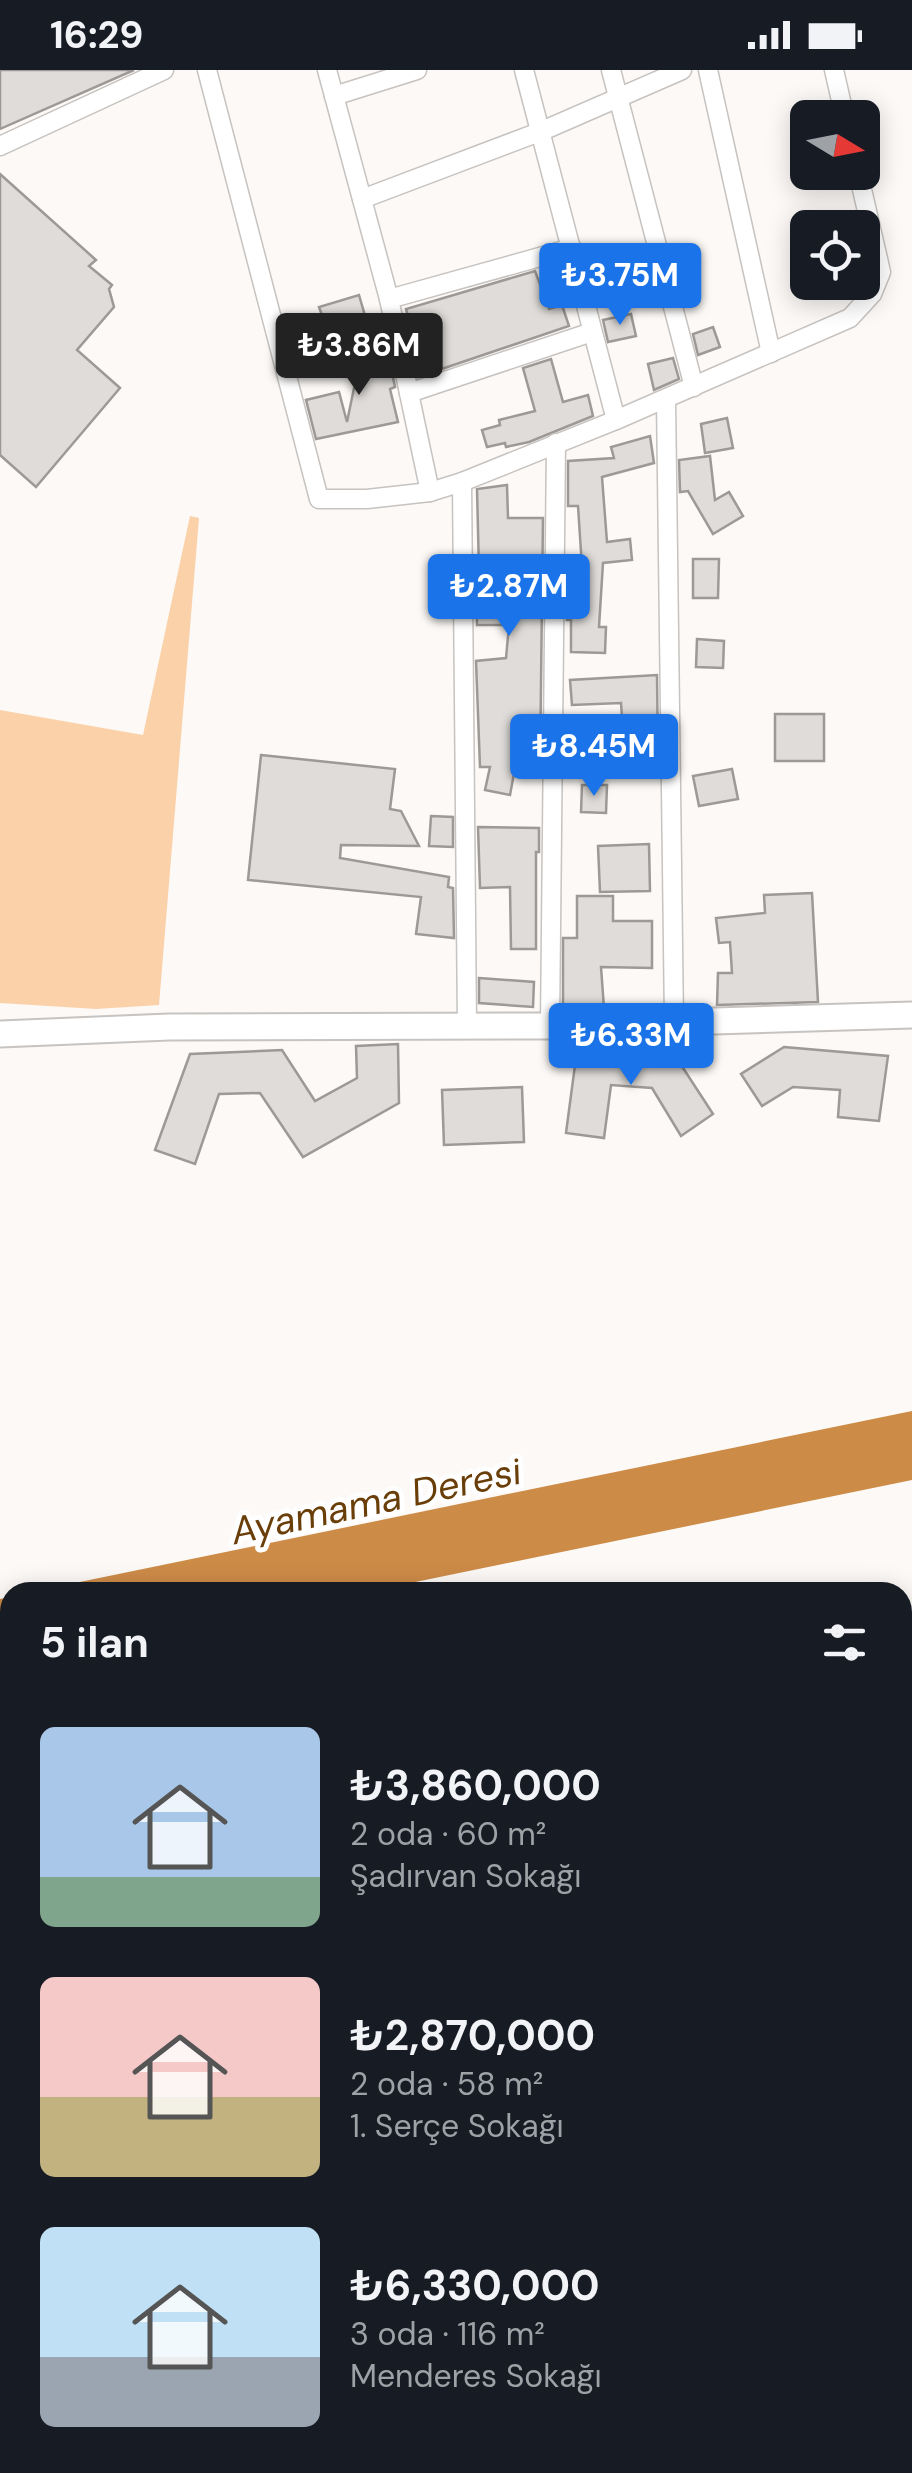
<!DOCTYPE html>
<html lang="tr">
<head>
<meta charset="utf-8">
<style>
  :root { --surface:#171b24; --page:#242831; --text:#f1f3f6; --muted:#9ea1a6; --accent:#1a73e8 }
  body { margin:0; font-family:"DM Sans",sans-serif; background:var(--page); color:var(--text); height:100vh; display:flex; flex-direction:column; font-size:38px; white-space:nowrap }
  * { box-sizing:border-box; margin:0 }
  p { font-size:32px; color:var(--muted) }
  .icon { flex:none; width:55px; height:55px; fill:none; stroke:currentColor; stroke-width:2; stroke-linecap:round; stroke-linejoin:round }
  .map { position:relative; flex:1; overflow:hidden }
  .panel { position:absolute; left:0px; top:1512px; width:912px; height:892px; display:flex; flex-direction:column; background:var(--surface); border-radius:30px 30px 0 0; box-shadow:0 5px 25px #0003 }
  .panel>* { flex:none }
  .needle { width:65px; rotate:100deg }
  .tools { position:absolute; left:790px; top:30px; display:grid; gap:20px }
  .tools a { display:grid; place-items:center; width:90px; height:90px; border-radius:15px; background:var(--surface); box-shadow:0 5px 25px #0003; font-size:50px }
  .price { position:absolute; translate:-50% -85px; padding:0 22px; border-radius:10px; background:var(--accent); color:#fff; font-size:32px; line-height:65px; filter:drop-shadow(0 2px 5px #0008) }
  .price::after { content:''; position:absolute; left:50%; top:60px; width:30px; height:22px; margin-left:-15px; background:inherit; clip-path:polygon(0 0,100% 0,50% 100%) }
  .price.current { background:#222; color:#fff }
  ul { padding:0; list-style:none }
  li { display:flex; align-items:center; gap:30px; height:250px; padding:0 40px }
  li span { display:grid; place-items:center; flex:none; width:280px; height:200px; border-radius:15px; color:#555 }
  li>.icon { margin-inline-start:auto }
  span .icon { width:120px; height:120px; fill:#fffc; stroke-width:1 }
  li b { font-size:42px }
  h2 { display:flex; justify-content:space-between; align-items:center; height:120px; padding:0 40px; font-size:42px }
  .status { display:flex; justify-content:space-between; align-items:center; height:70px; padding:0 50px; background:var(--surface); direction:ltr }
  .status svg { height:28px; fill:currentColor }
  .map>svg:first-child { display:block }
</style>
</head>
<body>
<div class="status"><b>16:29</b><svg viewBox="0 0 49 12"><path d="M0 12V9h3v3zM5 12V6h3v6zM10 12V3h3v9zM15 12V0h3v12zM26 1h20v11H26zM47 4h2v5h-2z"/></svg></div>
<div class="map">
<svg width="912" height="2403" viewBox="0 0 912 2403">
  <rect width="100%" height="100%" fill="#fcf9f6"/>
  <g fill="#f8eee5">
    <path d="M10 1858V2158L0 2157V1907Z"/>
    <path d="M912 2360V2403H301L350 2395H902L903 2361Z"/>
  </g>
  <path fill="#fbd1a9" d="M190 446 199 448 159 935 96 939 0 933V640L143 665Z"/>
  <g fill="#cd8b48">
    <path d="M912 1341V1410L367 1522H31Z"/>
    <path d="M10 1527V1596L0 1598V1529Z"/>
  </g>
  <g fill="none" stroke-linecap="round" stroke-linejoin="round">
    <path stroke="#cd8b48" stroke-width="5" d="M0 2203 10 2200"/>
  </g>
  <g fill="#dfdcd9" stroke="#9c9996" stroke-width="2.5">
    <path d="M0 0H134L0 59Z"/>
    <path d="M0 104 96 190 89 196 112 215 109 219 114 237 77 280 120 318 36 417 0 385Z"/>
    <path d="M535 201 549 239 562 235 569 256 418 307 413 282 418 281 406 239Z"/>
    <path d="M359 225 368 256 325 269 331 290 298 299 287 258 323 248 319 237Z"/>
    <path d="M631 244 636 266 608 272 603 250Z"/>
    <path d="M713 257 720 277 698 285 693 264Z"/>
    <path d="M376 261 383 291 389 289 395 317 390 319 398 352 316 369 306 330 339 322 347 352 354 318 365 312 359 293 364 268Z"/>
    <path d="M673 288 679 309 654 320 648 294Z"/>
    <path d="M551 289 563 332 588 325 593 346 529 372 506 377 505 373 487 377 482 360 500 355 499 350 535 341 523 298Z"/>
    <path d="M727 348 733 378 705 383 701 354Z"/>
    <path d="M650 366 654 393 602 407 607 472 630 469 632 490 603 493 599 557H606L605 583 571 582V550H567V531H581L582 497 578 436H568V391L614 388 611 377Z"/>
    <path d="M710 386 715 430 729 422 743 446 713 464 688 421 680 422 679 390Z"/>
    <path d="M507 415 508 448H543L540 697 515 698 510 725 485 720 490 697H480L476 591 506 588 509 555H477L476 501H479L477 419Z"/>
    <path d="M693 489H719L718 528H693Z"/>
    <path d="M697 569 724 571 723 598 696 597Z"/>
    <path d="M657 605 658 688 636 697 632 661 623 662 621 633 572 635 570 610Z"/>
    <rect x="775" y="644" width="49" height="47"/>
    <path d="M573 665H593V684H575Z"/>
    <path d="M261 685 395 699 390 739 401 741 419 776 341 775 340 788 449 807 448 817 453 818 454 868 416 864 421 827 248 810Z"/>
    <path d="M732 699 738 729 699 736 693 706Z"/>
    <path d="M582 715H607L606 743 581 742Z"/>
    <path d="M431 746 453 747V777L429 776Z"/>
    <path d="M478 757 539 758V782H536V879H511L510 817 480 818Z"/>
    <path d="M649 774 650 821 600 822 598 776Z"/>
    <path d="M812 823 818 932 717 935 718 903H732L730 872 719 873 716 848 765 843 764 825Z"/>
    <path d="M577 826H613V851H652V898L601 897 604 938 563 939V868H577Z"/>
    <path d="M479 908 534 912 533 937 479 933Z"/>
    <path d="M398 974 399 1033 303 1087 260 1023 219 1024 195 1094 155 1080 190 984 282 980 315 1031 357 1008 356 976Z"/>
    <path d="M784 977 888 986 879 1051 838 1047 840 1020 793 1017 762 1036 741 1004Z"/>
    <path d="M577 980 672 981 713 1044 681 1066 652 1018 611 1015 604 1068 566 1063Z"/>
    <path d="M522 1017 524 1072 444 1075 442 1020Z"/>
  </g>
  <g fill="none" stroke-linecap="round" stroke-linejoin="round">
    <defs>
      <g id="minor">
        <path d="M207 0 319 429H367L430 422 462 412 616 350 850 248 872 224 881 202 858 102"/>
        <path d="M327 0 389 229 430 422"/>
        <path d="M524 0 616 350"/>
        <path d="M611 0 694 317"/>
        <path d="M708 0 771 283"/>
        <path d="M834 0 845 48"/>
        <path d="M334 26 417 0"/>
        <path d="M0 76 164 0"/>
        <path d="M362 129 542 61 682 0"/>
        <path d="M389 229 572 178"/>
        <path d="M409 323 592 262"/>
        <path d="M666 329 674 953"/>
        <path d="M462 412 467 958"/>
        <path d="M550 956 556 373"/>
        <path d="M902 2080H912"/>
        <path d="M0 2164H10"/>
        <path d="M902 2332 912 2334"/>
        <path d="M329 2395 330 2403"/>
      </g>
      <path id="tertiary" d="M902 2319 912 2318"/>
      <g id="secondary">
        <path d="M0 964 169 957 550 956 912 945"/>
        <path d="M7 2403 55 2395"/>
        <path d="M120 2403 172 2395"/>
      </g>
      <g id="motorway">
        <path d="M902 2154H912"/>
        <path d="M902 2194 912 2195"/>
        <path d="M902 2221H912"/>
        <path d="M0 2255 10 2252"/>
        <path d="M0 2312 10 2309"/>
      </g>
    </defs>
    <use href="#minor" stroke="#c6c3c0" stroke-width="21"/>
    <use href="#tertiary" stroke="#c6c3c0" stroke-width="24"/>
    <use href="#secondary" stroke="#c6c3c0" stroke-width="29"/>
    <use href="#motorway" stroke="#c6c3c0" stroke-width="34"/>
    <use href="#minor" stroke="#fff" stroke-width="18"/>
    <use href="#tertiary" stroke="#fff" stroke-width="20"/>
    <use href="#secondary" stroke="#fff" stroke-width="25"/>
    <use href="#motorway" stroke="#fff" stroke-width="30"/>
  </g>
  <g text-anchor="middle" dominant-baseline="central" stroke-width="10" stroke-linejoin="round" paint-order="stroke">
    <g font-size="38" font-style="italic" fill="#693e08" stroke="#fff">
      <text transform="translate(376 1431) rotate(-12)">Ayamama Deresi</text>
    </g>
  </g>
</svg>
<div class="tools">
<a><svg class="needle" viewBox="-14 -14 28 28"><path d="M0-13l5 13h-10z" fill="#e53935"/><path d="M0 13l5-13h-10z" fill="#9ea1a6"/></svg></a>
<a><svg class="icon" aria-label="locate" viewBox="0 0 24 24"><circle cx="12" cy="12" r="6"/><path d="M12 2v4M12 18v4M2 12h4M18 12h4"/></svg></a>
</div>
<b class="price" style="left:620px;top:258px">₺3.75M</b>
<b class="price current" style="left:359px;top:328px">₺3.86M</b>
<b class="price" style="left:509px;top:569px">₺2.87M</b>
<b class="price" style="left:594px;top:729px">₺8.45M</b>
<b class="price" style="left:631px;top:1018px">₺6.33M</b>
<section class="panel">
<h2>5 ilan<svg class="icon" aria-label="filters" viewBox="0 0 24 24"><path d="M4 7h16M4 17h16"/><circle cx="9" cy="7" r="2"/><circle cx="15" cy="17" r="2"/></svg></h2>
<ul>
<li><span style="background:linear-gradient(#a9c7e8 75%,#7fa58c 0)"><svg class="icon" aria-label="home" viewBox="0 0 24 24"><path d="M3 11l9-7 9 7M6 9v11h12V9"/></svg></span><div><b>₺3,860,000</b><p>2 oda · 60 m²</p><p>Şadırvan Sokağı</p></div></li>
<li><span style="background:linear-gradient(#f6c9c9 60%,#c2b280 0)"><svg class="icon" aria-label="home" viewBox="0 0 24 24"><path d="M3 11l9-7 9 7M6 9v11h12V9"/></svg></span><div><b>₺2,870,000</b><p>2 oda · 58 m²</p><p>1. Serçe Sokağı</p></div></li>
<li><span style="background:linear-gradient(#bfe0f5 65%,#9aa5b1 0)"><svg class="icon" aria-label="home" viewBox="0 0 24 24"><path d="M3 11l9-7 9 7M6 9v11h12V9"/></svg></span><div><b>₺6,330,000</b><p>3 oda · 116 m²</p><p>Menderes Sokağı</p></div></li>
</ul>
</section>
</div>
</body>
</html>
